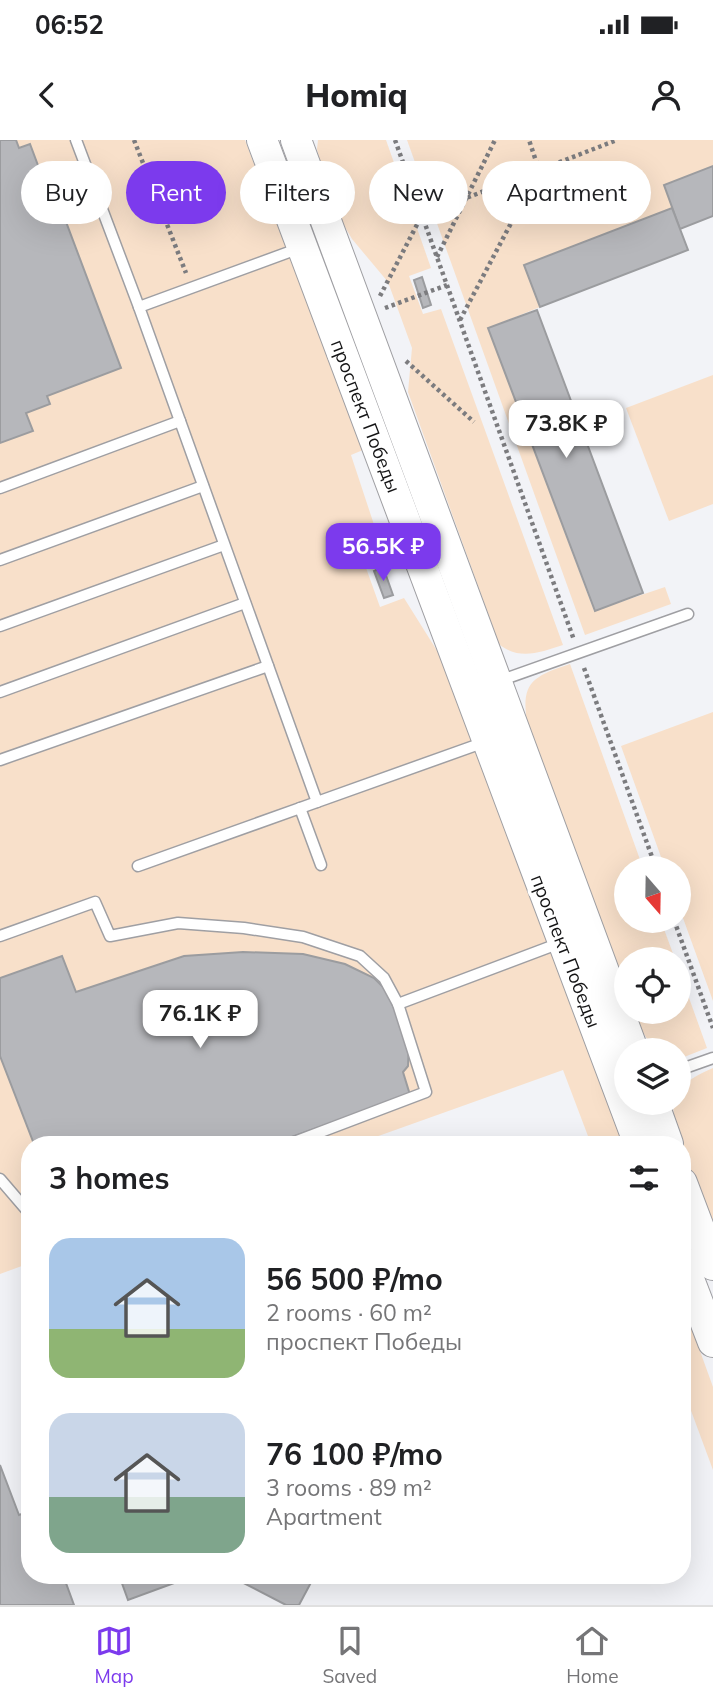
<!DOCTYPE html>
<html lang="en">
<head>
<meta charset="utf-8">
<style>
  :root { --surface:#fff; --page:#f2f2f2; --text:#202124; --muted:#757577; --line:#e0e0e0; --accent:#7c3aed }
  body { margin:0; font-family:Mulish,sans-serif; background:var(--page); color:var(--text); height:100vh; display:flex; flex-direction:column; font-size:26px; white-space:nowrap }
  * { box-sizing:border-box; margin:0 }
  p { font-size:23px; color:var(--muted) }
  .icon { flex:none; width:38px; height:38px; fill:none; stroke:currentColor; stroke-width:2; stroke-linecap:round; stroke-linejoin:round }
  .map { position:relative; flex:1; overflow:hidden }
  .sheet { position:absolute; left:21px; top:996px; width:670px; height:448px; display:flex; flex-direction:column; background:var(--surface); border-radius:28px; box-shadow:0 7px 28px #0002 }
  .sheet>* { flex:none }
  .top-card { position:absolute; left:21px; top:21px; width:672px; height:63px; display:flex; gap:14px }
  .needle { width:46px; rotate:160deg }
  .buttons { position:absolute; left:614px; top:716px; display:grid; gap:14px }
  .buttons a { display:grid; place-items:center; width:77px; height:77px; border-radius:50%; background:var(--surface); box-shadow:0 7px 28px #0002; font-size:35px }
  .price { position:absolute; translate:-50% -60px; padding:0 16px; border-radius:14px; background:#fff; color:#222; font-size:23px; line-height:46px; filter:drop-shadow(0 2px 4px #0008) }
  .price::after { content:''; position:absolute; left:50%; top:42px; width:21px; height:16px; margin-left:-10px; background:inherit; clip-path:polygon(0 0,100% 0,50% 100%) }
  .price.on { background:var(--accent); color:#fff }
  ul { padding:0; list-style:none }
  li { display:flex; align-items:center; gap:21px; height:175px; padding:0 28px }
  li span { display:grid; place-items:center; flex:none; width:196px; height:140px; border-radius:21px; color:#555 }
  li>.icon { margin-inline-start:auto }
  span .icon { width:84px; height:84px; fill:#fffc; stroke-width:1 }
  li b { font-size:30px }
  h2 { display:flex; justify-content:space-between; align-items:center; height:84px; padding:0 28px; font-size:30px }
  .pill { padding:0 24px; border-radius:32px; background:var(--surface); box-shadow:0 7px 28px #0002; font-size:24px; line-height:63px }
  .pill.on { background:var(--accent); color:#fff }
  .status { display:flex; justify-content:space-between; align-items:center; height:49px; padding:0 35px; background:var(--surface); direction:ltr }
  .status svg { height:19px; fill:currentColor }
  header { display:flex; justify-content:space-between; align-items:center; height:91px; padding:0 28px; background:var(--surface); font-size:32px; font-weight:800 }
  .dock { display:flex; justify-content:space-around; align-items:center; height:98px; border-top:2px solid var(--line); background:var(--surface); font-size:19px; color:var(--muted) }
  .dock a { display:grid; justify-items:center; gap:4px }
  .dock .on { color:var(--accent) }
  .map>svg:first-child { display:block }
</style>
</head>
<body>
<div class="status"><b>06:52</b><svg viewBox="0 0 49 12"><path d="M0 12V9h3v3zM5 12V6h3v6zM10 12V3h3v9zM15 12V0h3v12zM26 1h20v11H26zM47 4h2v5h-2z"/></svg></div>
<header><svg class="icon" aria-label="back" viewBox="0 0 24 24"><path d="M15 5l-7 7 7 7"/></svg>Homiq<svg class="icon" aria-label="person" viewBox="0 0 24 24"><circle cx="12" cy="8" r="4"/><path d="M4 21q1-7 8-7t8 7"/></svg></header>
<div class="map">
<svg width="713" height="1465" viewBox="0 0 713 1465">
  <rect width="100%" height="100%" fill="#f2f3f7"/>
  <g fill="#f8e0ca">
    <path d="M0 0H245L363 310 351 315 385 418 365 425 380 467 404 458 446 525 623 1004H591L563 930 356 1004H30V1123L0 1134Z"/>
    <path d="M318 0H386L431 128 409 136 423 174 441 169 563 505C541 512 519 521 499 504L408 252 412 208 388 142 352 99 342 82 320 22 317 9Z"/>
    <path d="M407 0H713V26L664 45 672 68 525 125 540 167 488 188 594 471 665 447 671 464 585 495Z"/>
    <path d="M713 235V364L669 381 626 268Z"/>
    <path d="M570 524 643 728H626V780L661 781 675 819H626V853L528 588C520 544 530 537 570 524Z"/>
    <path d="M713 572V861L679 767V728H665L621 606Z"/>
    <path d="M679 830 707 908 679 919V910H654L639 886 633 872H679Z"/>
    <path d="M713 928V1089C698 1049 675 1007 673 965V963L679 962V950C689 939 699 934 713 928Z"/>
    <path d="M683 1164 713 1247V1330L683 1249Z"/>
  </g>
  <g fill="#b6b7bb" stroke="#9b9c9f" stroke-width="2">
    <path d="M0 0H16L19 8 30 4 39 28 45 26 121 228 47 256 50 264 26 273 33 291 0 303Z"/>
    <path d="M713 26V76L680 89 664 45Z"/>
    <path d="M672 68 688 110 540 167 524 125Z"/>
    <path d="M422 137 431 165 423 168 414 140Z"/>
    <path d="M537 170 643 453 595 471 488 188Z"/>
    <path d="M383 427 393 455 384 458 374 431Z"/>
    <path d="M243 812 303 814 345 824 374 838 392 856 409 902 408 926 403 932 410 955 272 1004H34L0 916V838L62 816 76 852 184 816Z"/>
    <path d="M0 1325 19 1375 30 1371V1435H63L74 1465H0Z"/>
    <path d="M119 1435H196L128 1460Z"/>
    <path d="M228 1435H315L299 1465H286Z"/>
  </g>
  <g fill="none" stroke-linecap="round" stroke-linejoin="round">
    <defs>
      <g id="service">
        <path d="M76 0 139 167"/>
        <path d="M300 108 139 167 317 662 485 602"/>
        <path d="M0 348 180 281"/>
        <path d="M0 420 203 346"/>
        <path d="M0 486 224 405"/>
        <path d="M499 541 688 474"/>
        <path d="M0 552 245 463"/>
        <path d="M0 620 268 526"/>
        <path d="M300 668 321 725"/>
        <path d="M138 726 317 662"/>
        <path d="M0 796 95 762 110 796 178 783 244 788 303 797 360 816 384 838 398 864 426 952 289 1004"/>
        <path d="M398 864 560 803"/>
        <path d="M679 930 713 918"/>
        <path d="M0 1039 30 1074"/>
      </g>
      <g id="secondary">
        <path d="M262 0 639 1004"/>
        <path d="M296 0 633 910"/>
        <path d="M653 962 668 1004"/>
        <path d="M682 1043 713 1125"/>
        <path d="M682 1121 713 1202"/>
      </g>
    </defs>
    <use href="#service" stroke="#9f9fa3" stroke-width="13"/>
    <use href="#secondary" stroke="#9f9fa3" stroke-width="32"/>
    <g stroke="#7c7c7f" stroke-width="4.5" stroke-dasharray="3.5 3.5" stroke-linecap="butt">
      <path d="M134 0 186 133"/>
      <path d="M395 0 574 500"/>
      <path d="M437 117 495 0"/>
      <path d="M380 156 422 75 617 0"/>
      <path d="M385 168 447 145"/>
      <path d="M460 180 539 30 529 0"/>
      <path d="M406 221 474 282"/>
      <path d="M584 528 656 728"/>
      <path d="M674 780 713 888"/>
    </g>
    <use href="#service" stroke="#fff" stroke-width="10"/>
    <use href="#secondary" stroke="#fff" stroke-width="30"/>
  </g>
  <g text-anchor="middle" dominant-baseline="central" stroke-width="7" stroke-linejoin="round" paint-order="stroke">
    <g font-size="19" fill="#131314" stroke="#fff">
      <text transform="translate(366 276) rotate(69)">проспект Победы</text>
      <text transform="translate(566 811) rotate(69)">проспект Победы</text>
    </g>
  </g>
</svg>
<div class="buttons">
<a><svg class="needle" viewBox="-14 -14 28 28"><path d="M0-13l5 13h-10z" fill="#e53935"/><path d="M0 13l5-13h-10z" fill="#757577"/></svg></a>
<a><svg class="icon" aria-label="locate" viewBox="0 0 24 24"><circle cx="12" cy="12" r="6"/><path d="M12 2v4M12 18v4M2 12h4M18 12h4"/></svg></a>
<a><svg class="icon" aria-label="layers" viewBox="0 0 24 24"><path d="M12 4l9 5-9 5-9-5zM3 14l9 5 9-5"/></svg></a>
</div>
<b class="price" style="left:566px;top:320px">73.8K ₽</b>
<b class="price on" style="left:383px;top:443px">56.5K ₽</b>
<b class="price" style="left:200px;top:910px">76.1K ₽</b>
<div class="top-card">
<a class="pill">Buy</a>
<a class="pill on">Rent</a>
<a class="pill">Filters</a>
<a class="pill">New</a>
<a class="pill">Apartment</a>
</div>
<section class="sheet">
<h2>3 homes<svg class="icon" aria-label="filters" viewBox="0 0 24 24"><path d="M4 7h16M4 17h16"/><circle cx="9" cy="7" r="2"/><circle cx="15" cy="17" r="2"/></svg></h2>
<ul>
<li><span style="background:linear-gradient(#a9c7e8 65%,#8fb573 0)"><svg class="icon" aria-label="home" viewBox="0 0 24 24"><path d="M3 11l9-7 9 7M6 9v11h12V9"/></svg></span><div><b>56 500 ₽/mo</b><p>2 rooms · 60 m²</p><p>проспект Победы</p></div></li>
<li><span style="background:linear-gradient(#c9d6e8 60%,#7fa58c 0)"><svg class="icon" aria-label="home" viewBox="0 0 24 24"><path d="M3 11l9-7 9 7M6 9v11h12V9"/></svg></span><div><b>76 100 ₽/mo</b><p>3 rooms · 89 m²</p><p>Apartment</p></div></li>
</ul>
</section>
</div>
<nav class="dock">
<a class="on"><svg class="icon" aria-label="map" viewBox="0 0 24 24"><path d="M3 6l6-2 6 2 6-2v14l-6 2-6-2-6 2zM9 4v14M15 6v14"/></svg>Map</a>
<a><svg class="icon" aria-label="saved" viewBox="0 0 24 24"><path d="M7 4h10v16l-5-4-5 4z"/></svg>Saved</a>
<a><svg class="icon" aria-label="home" viewBox="0 0 24 24"><path d="M3 11l9-7 9 7M6 9v11h12V9"/></svg>Home</a>
</nav>
</body>
</html>
